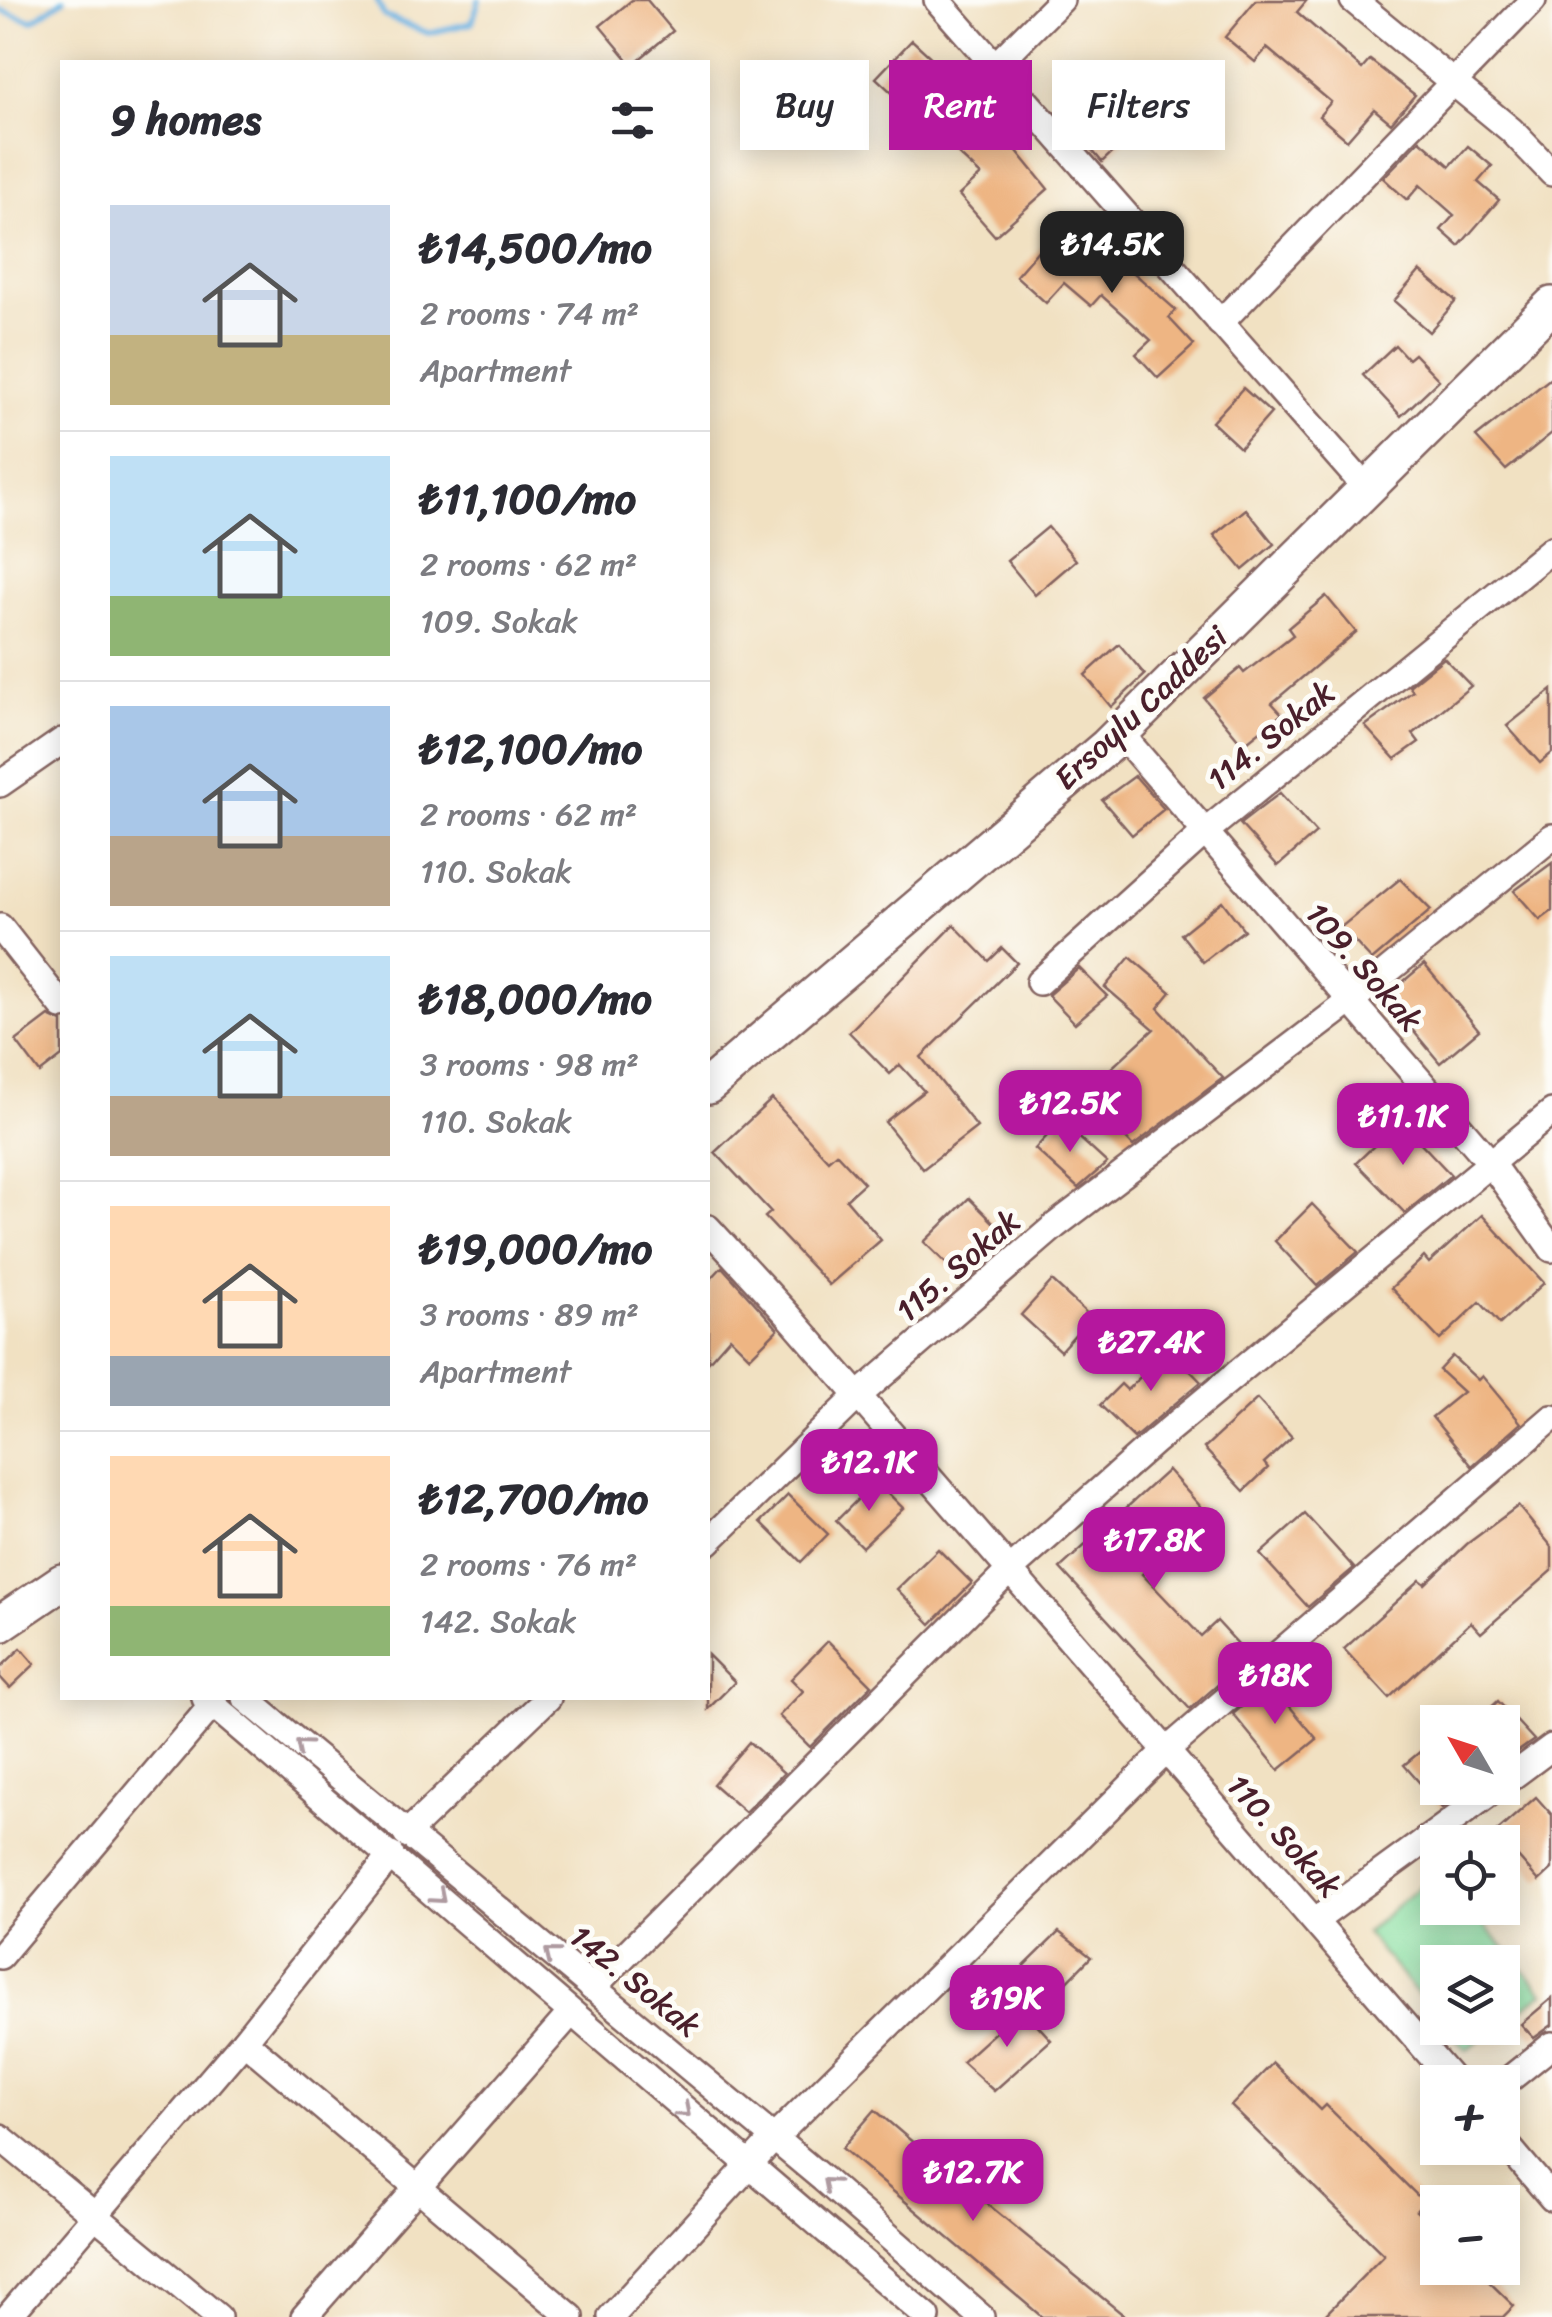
<!DOCTYPE html>
<html lang="en">
<head>
<meta charset="utf-8">
<style>
  :root { --surface:#fff; --page:#f2f2f3; --text:#2b2b33; --muted:#7c7c81; --line:#e1e1e2; --accent:#b5179e }
  body { margin:0; font-family:Sriracha,sans-serif; background:var(--page); color:var(--text); height:100vh; display:flex; flex-direction:column; font-size:38px; white-space:nowrap }
  * { box-sizing:border-box; margin:0 }
  p { font-size:32px; color:var(--muted) }
  .icon { flex:none; width:55px; height:55px; fill:none; stroke:currentColor; stroke-width:2; stroke-linecap:round; stroke-linejoin:round }
  .map { position:relative; flex:1; overflow:hidden }
  .details { position:absolute; left:60px; top:60px; width:650px; height:1640px; display:flex; flex-direction:column; background:var(--surface); border-radius:0px; box-shadow:0 5px 25px #0003 }
  .details>* { flex:none }
  .hud { position:absolute; left:740px; top:60px; width:660px; height:90px; display:flex; gap:20px }
  .needle { width:65px; rotate:309deg }
  .controls { position:absolute; left:1420px; top:1705px; display:grid; gap:20px }
  .controls a { display:grid; place-items:center; width:100px; height:100px; border-radius:0px; background:var(--surface); box-shadow:0 5px 25px #0003; font-size:50px }
  .price { position:absolute; translate:-50% -85px; padding:0 22px; border-radius:20px; background:var(--accent); color:#fff; font-size:32px; line-height:65px; filter:drop-shadow(0 2px 5px #0008) }
  .price::after { content:''; position:absolute; left:50%; top:60px; width:30px; height:22px; margin-left:-15px; background:inherit; clip-path:polygon(0 0,100% 0,50% 100%) }
  .price.current { background:#222; color:#fff }
  ul { padding:0; list-style:none }
  li { display:flex; align-items:center; gap:30px; height:250px; padding:0 50px }
  li+li { border-top:2px solid var(--line) }
  li span { display:grid; place-items:center; flex:none; width:280px; height:200px; border-radius:0px; color:#555 }
  li>.icon { margin-inline-start:auto }
  span .icon { width:120px; height:120px; fill:#fffc; stroke-width:1 }
  li b { font-size:42px }
  h2 { display:flex; justify-content:space-between; align-items:center; height:120px; padding:0 50px; font-size:42px }
  .pill { padding:0 35px; border-radius:0px; background:var(--surface); box-shadow:0 5px 25px #0003; font-size:35px; line-height:90px }
  .pill.current { background:var(--accent); color:#fff }
  .map>svg:first-child { display:block }
</style>
</head>
<body>
<div class="map">
<svg width="1552" height="2317" viewBox="0 0 1552 2317">
  <rect width="100%" height="100%" fill="#fdfcf7"/>
  <filter id="ink" filterUnits="userSpaceOnUse"><feTurbulence type="fractalNoise" baseFrequency=".01" numOctaves="2"/><feDisplacementMap in="SourceGraphic" scale="20" xChannelSelector="R" yChannelSelector="G"/><feConvolveMatrix kernelMatrix="1 2 1 2 8 2 1 2 1" color-interpolation-filters="sRGB"/></filter>
  <filter id="wash" filterUnits="userSpaceOnUse"><feTurbulence type="fractalNoise" baseFrequency=".0048" numOctaves="4" result="noise"/><feDisplacementMap in="SourceGraphic" scale="40" xChannelSelector="R" yChannelSelector="G"/><feGaussianBlur stdDeviation="2.25" result="paint"/><feColorMatrix in="noise" values="0 0 0 0 0 0 0 0 0 0 0 0 0 0 0 0 0 1.4 0 .05"/><feComposite in="paint" operator="in"/></filter>
  <g filter="url(#wash)">
    <rect width="100%" height="100%" fill="#f1e1c2"/>
    <g fill="#8ae0a3" stroke="#6a8067" stroke-width="2.5">
      <path d="M1437 1872 1438 1908H1469L1544 1993 1503 2023 1502 1962H1438L1437 2016 1365 1933Z"/>
      <path d="M1447 2028H1497L1466 2050Z"/>
    </g>
    <g fill="none" stroke-linecap="round" stroke-linejoin="round">
      <g stroke="#69b0e0" stroke-width="6">
        <path d="M377 0 384 16 428 33 472 23 479 0"/>
        <path d="M0 10 32 21 63 0"/>
      </g>
    </g>
    <g id="blocks">
      <g fill="#eeb583">
        <path d="M632 0H647L673 31 636 62H630L600 26Z"/>
        <path d="M1256 0H1307L1297 12 1362 69 1370 60 1415 95 1391 123 1374 109 1347 140 1319 116 1331 102 1267 48 1255 62 1225 37Z"/>
        <path d="M912 40 962 86 956 92 1000 130 1048 189 995 236 959 195 981 175 876 78Z"/>
        <path d="M1100 93 1135 131 1102 162 1070 124Z"/>
        <path d="M1420 140 1450 166 1468 146 1492 166 1478 182 1499 200 1459 246 1441 230 1454 215 1420 185 1407 200 1383 178Z"/>
        <path d="M1110 237 1134 258 1126 266 1176 310 1169 318 1194 345 1158 378 1136 354 1151 340 1101 295 1091 306 1064 283 1046 303 1016 276 1048 239 1083 269Z"/>
        <path d="M1420 271 1456 301 1429 332 1394 301Z"/>
        <path d="M1395 345 1408 359 1414 354 1439 380 1401 416 1363 375Z"/>
        <path d="M1552 377V433L1506 470 1476 437Z"/>
        <path d="M1243 388 1271 413 1240 448 1212 422Z"/>
        <path d="M1246 509 1274 544 1243 570 1214 535Z"/>
        <path d="M1048 527 1076 560 1035 595 1007 561Z"/>
        <path d="M1326 596 1356 632 1272 703 1282 714 1243 745 1204 698 1240 668 1244 673 1293 635 1288 628Z"/>
        <path d="M1119 644 1145 675 1111 707 1085 675Z"/>
        <path d="M1444 658 1471 686 1413 734 1419 742 1395 759 1365 726 1413 691 1409 686Z"/>
        <path d="M1552 690V753L1540 763 1507 726Z"/>
        <path d="M1135 776 1164 809 1132 835 1102 800Z"/>
        <path d="M1280 793 1316 833 1278 866 1240 824Z"/>
        <path d="M1552 863V911L1540 920 1514 891Z"/>
        <path d="M1400 879 1431 910 1372 960 1341 927Z"/>
        <path d="M1222 901 1244 930 1203 962 1181 934Z"/>
        <path d="M954 925 989 961 1002 948 1017 963 921 1057 977 1127 923 1169 885 1122 924 1091 900 1065 890 1074 849 1032Z"/>
        <path d="M1130 957 1171 992 1158 1008 1223 1078 1133 1146 1084 1093 1154 1029 1105 987Z"/>
        <path d="M1424 964 1479 1030 1440 1063 1385 997Z"/>
        <path d="M1079 968 1107 996 1075 1023 1048 995Z"/>
        <path d="M49 1016 62 1022V1056L40 1073 16 1041Z"/>
        <path d="M772 1099 828 1160 836 1153 864 1183 846 1199 881 1240 829 1285 765 1217 771 1212 715 1152Z"/>
        <path d="M1061 1121 1107 1163 1078 1188 1035 1149Z"/>
        <path d="M1400 1121 1451 1175 1405 1213 1356 1163Z"/>
        <path d="M969 1198 1012 1241 965 1282 924 1242Z"/>
        <path d="M1312 1204 1358 1252 1317 1286 1275 1241Z"/>
        <path d="M1482 1215 1544 1283 1500 1324 1480 1302 1440 1340 1391 1288 1424 1257 1429 1263Z"/>
        <path d="M722 1267 778 1329 750 1357 730 1337 708 1362V1282Z"/>
        <path d="M1052 1281 1091 1317 1060 1351 1021 1315Z"/>
        <path d="M1169 1349 1201 1382 1134 1438 1100 1405 1121 1384 1127 1390Z"/>
        <path d="M1452 1356 1478 1380 1482 1376 1521 1423 1472 1466 1432 1417 1463 1392 1439 1370Z"/>
        <path d="M1257 1399 1292 1437 1264 1463 1268 1468 1244 1491 1204 1448Z"/>
        <path d="M1168 1470 1208 1515 1142 1574 1201 1636 1217 1621 1250 1657 1190 1709 1060 1568Z"/>
        <path d="M876 1481 903 1508 862 1547 836 1521Z"/>
        <path d="M788 1495 828 1534 801 1562 761 1522Z"/>
        <path d="M1518 1506 1552 1547V1571L1481 1633 1471 1622 1389 1698 1344 1649 1420 1580 1425 1584 1467 1544Z"/>
        <path d="M1305 1514 1354 1568 1308 1607 1260 1554Z"/>
        <path d="M938 1549 972 1583 931 1624 897 1589Z"/>
        <path d="M828 1641 872 1685 810 1747 779 1716 803 1691 791 1679Z"/>
        <path d="M21 1648 35 1664 10 1688 0 1677V1668Z"/>
        <path d="M708 1655 735 1682 708 1709Z"/>
        <path d="M1270 1683 1317 1739 1279 1770 1233 1714Z"/>
        <path d="M1498 1701 1534 1740 1502 1763V1722H1475Z"/>
        <path d="M1438 1737V1788H1470L1442 1808 1404 1765Z"/>
        <path d="M749 1742 784 1773 745 1812 713 1784Z"/>
        <path d="M1536 1797 1552 1815V1869L1539 1881 1496 1832Z"/>
        <path d="M1059 1932 1091 1957 1042 2007 1008 1982Z"/>
        <path d="M1552 1998V2025L1534 2038 1521 2024Z"/>
        <path d="M1022 2008 1051 2040 994 2091 962 2062Z"/>
        <path d="M1273 2063 1321 2110 1326 2105 1424 2202 1416 2211 1438 2231V2268H1475L1514 2306 1503 2317H1323L1384 2255 1231 2106Z"/>
        <path d="M875 2110 936 2162 1126 2317H1042L842 2148Z"/>
      </g>
    </g>
  </g>
  <g filter="url(#ink)">
    <use href="#blocks" fill-opacity="0" stroke="#846360" stroke-width="2.5"/>
    <g fill="none" stroke-linecap="round" stroke-linejoin="round">
      <defs>
        <g id="street">
          <path d="M937 0 1367 489"/>
          <path d="M1353 0 1511 130 1552 173"/>
          <path d="M995 66 1061 0"/>
          <path d="M1220 323 1533 0"/>
          <path d="M1120 733 1489 1161 1552 1249"/>
          <path d="M0 784 62 741"/>
          <path d="M0 927 62 1006"/>
          <path d="M1039 982 1205 832 1552 549"/>
          <path d="M708 1228 789 1316 1454 2082"/>
          <path d="M708 1542 858 1396 1056 1225 1351 1001 1552 837"/>
          <path d="M205 1698 927 2317"/>
          <path d="M245 1698 823 2179 981 2317"/>
          <path d="M1502 1784 1552 1747"/>
          <path d="M406 1834 548 1698"/>
          <path d="M1316 1920 1497 1788"/>
          <path d="M0 1956 213 1704"/>
          <path d="M592 1988 1009 1571 1153 1443 1552 1112"/>
          <path d="M244 2041 571 2317"/>
          <path d="M1502 2085 1552 2045"/>
          <path d="M0 2137 218 2317"/>
          <path d="M1502 2139 1552 2198"/>
          <path d="M8 2317 244 2041 391 1855"/>
          <path d="M304 2317 571 2013"/>
          <path d="M611 2317 774 2138 1165 1752 1552 1418"/>
        </g>
        <g id="secondary">
          <path d="M708 1086 1107 746 1552 305"/>
          <path d="M0 1624 62 1582"/>
        </g>
      </defs>
      <use href="#street" stroke="#846360" stroke-width="30"/>
      <use href="#secondary" stroke="#846360" stroke-width="40"/>
      <use href="#street" stroke="#fff" stroke-width="25"/>
      <use href="#secondary" stroke="#fff" stroke-width="35"/>
    </g>
    <defs><path id="oneway-chevron" d="M-2-3.5L2.5 0L-2 3.5" fill="none" stroke-width="1.6" stroke-linecap="round" stroke-linejoin="round" transform="scale(2.5)"/></defs>
    <g stroke="#ae9aa0">
      <use href="#oneway-chevron" transform="translate(302 1746) rotate(-140)"/>
      <use href="#oneway-chevron" transform="translate(439 1897) rotate(41)"/>
      <use href="#oneway-chevron" transform="translate(551 1954) rotate(-141)"/>
      <use href="#oneway-chevron" transform="translate(684 2111) rotate(41)"/>
      <use href="#oneway-chevron" transform="translate(829 2184) rotate(-139)"/>
    </g>
  </g>
  <g text-anchor="middle" dominant-baseline="central" stroke-width="10" stroke-linejoin="round" paint-order="stroke">
    <g font-size="32" fill="#4a1f2b" stroke="#fdfcf7">
      <text transform="translate(1141 708) rotate(-43)">Ersoylu Caddesi</text>
      <text transform="translate(1271 736) rotate(-39)">114. Sokak</text>
      <text transform="translate(1364 967) rotate(49)">109. Sokak</text>
      <text transform="translate(958 1266) rotate(-41)">115. Sokak</text>
      <text transform="translate(1284 1836) rotate(48)">110. Sokak</text>
      <text transform="translate(635 1981) rotate(39)">142. Sokak</text>
    </g>
  </g>
</svg>
<div class="controls">
<a><svg class="needle" viewBox="-14 -14 28 28"><path d="M0-13l5 13h-10z" fill="#e53935"/><path d="M0 13l5-13h-10z" fill="#7c7c81"/></svg></a>
<a><svg class="icon" aria-label="locate" viewBox="0 0 24 24"><circle cx="12" cy="12" r="6"/><path d="M12 2v4M12 18v4M2 12h4M18 12h4"/></svg></a>
<a><svg class="icon" aria-label="layers" viewBox="0 0 24 24"><path d="M12 4l9 5-9 5-9-5zM3 14l9 5 9-5"/></svg></a>
<a>+</a>
<a>−</a>
</div>
<b class="price current" style="left:1112px;top:296px">₺14.5K</b>
<b class="price" style="left:1070px;top:1155px">₺12.5K</b>
<b class="price" style="left:1403px;top:1168px">₺11.1K</b>
<b class="price" style="left:1151px;top:1394px">₺27.4K</b>
<b class="price" style="left:869px;top:1514px">₺12.1K</b>
<b class="price" style="left:1154px;top:1592px">₺17.8K</b>
<b class="price" style="left:1275px;top:1727px">₺18K</b>
<b class="price" style="left:1007px;top:2050px">₺19K</b>
<b class="price" style="left:973px;top:2224px">₺12.7K</b>
<div class="hud">
<a class="pill">Buy</a>
<a class="pill current">Rent</a>
<a class="pill">Filters</a>
</div>
<section class="details">
<h2>9 homes<svg class="icon" aria-label="filters" viewBox="0 0 24 24"><path d="M4 7h16M4 17h16"/><circle cx="9" cy="7" r="2"/><circle cx="15" cy="17" r="2"/></svg></h2>
<ul>
<li><span style="background:linear-gradient(#c9d6e8 65%,#c2b280 0)"><svg class="icon" aria-label="home" viewBox="0 0 24 24"><path d="M3 11l9-7 9 7M6 9v11h12V9"/></svg></span><div><b>₺14,500/mo</b><p>2 rooms · 74 m²</p><p>Apartment</p></div></li>
<li><span style="background:linear-gradient(#bfe0f5 70%,#8fb573 0)"><svg class="icon" aria-label="home" viewBox="0 0 24 24"><path d="M3 11l9-7 9 7M6 9v11h12V9"/></svg></span><div><b>₺11,100/mo</b><p>2 rooms · 62 m²</p><p>109. Sokak</p></div></li>
<li><span style="background:linear-gradient(#a9c7e8 65%,#b9a48a 0)"><svg class="icon" aria-label="home" viewBox="0 0 24 24"><path d="M3 11l9-7 9 7M6 9v11h12V9"/></svg></span><div><b>₺12,100/mo</b><p>2 rooms · 62 m²</p><p>110. Sokak</p></div></li>
<li><span style="background:linear-gradient(#bfe0f5 70%,#b9a48a 0)"><svg class="icon" aria-label="home" viewBox="0 0 24 24"><path d="M3 11l9-7 9 7M6 9v11h12V9"/></svg></span><div><b>₺18,000/mo</b><p>3 rooms · 98 m²</p><p>110. Sokak</p></div></li>
<li><span style="background:linear-gradient(#ffd9b3 75%,#9aa5b1 0)"><svg class="icon" aria-label="home" viewBox="0 0 24 24"><path d="M3 11l9-7 9 7M6 9v11h12V9"/></svg></span><div><b>₺19,000/mo</b><p>3 rooms · 89 m²</p><p>Apartment</p></div></li>
<li><span style="background:linear-gradient(#ffd9b3 75%,#8fb573 0)"><svg class="icon" aria-label="home" viewBox="0 0 24 24"><path d="M3 11l9-7 9 7M6 9v11h12V9"/></svg></span><div><b>₺12,700/mo</b><p>2 rooms · 76 m²</p><p>142. Sokak</p></div></li>
</ul>
</section>
</div>
</body>
</html>
